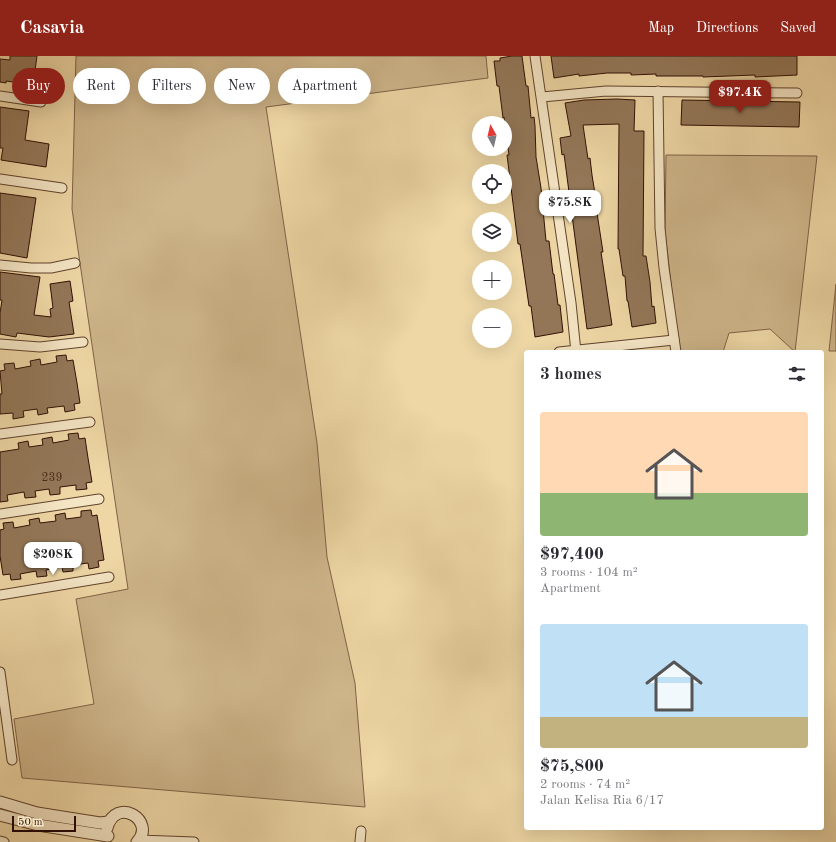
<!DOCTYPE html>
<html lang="en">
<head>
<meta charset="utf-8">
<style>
  :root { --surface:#fff; --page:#f7f7f7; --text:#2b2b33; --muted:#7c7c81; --accent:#8f2418 }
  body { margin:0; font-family:"Old Standard TT",serif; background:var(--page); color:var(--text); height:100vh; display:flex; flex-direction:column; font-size:15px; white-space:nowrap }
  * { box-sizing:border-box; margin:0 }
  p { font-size:13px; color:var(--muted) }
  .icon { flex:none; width:22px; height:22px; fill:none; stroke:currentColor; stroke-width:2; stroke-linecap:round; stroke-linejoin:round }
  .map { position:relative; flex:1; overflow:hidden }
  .drawer { position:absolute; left:524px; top:294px; width:300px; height:480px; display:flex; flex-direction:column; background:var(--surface); border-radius:4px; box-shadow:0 4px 16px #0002 }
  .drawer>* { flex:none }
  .guide { position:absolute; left:12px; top:12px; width:380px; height:36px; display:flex; gap:8px }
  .needle { width:26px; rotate:352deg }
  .controls { position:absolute; left:472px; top:60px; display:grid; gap:8px }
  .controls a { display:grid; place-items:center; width:40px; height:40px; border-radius:50%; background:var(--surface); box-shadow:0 4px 16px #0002; font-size:20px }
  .scale { position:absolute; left:12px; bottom:10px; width:64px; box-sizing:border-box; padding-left:4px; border:2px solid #311004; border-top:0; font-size:11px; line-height:14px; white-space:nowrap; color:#311004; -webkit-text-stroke:3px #f4e5c4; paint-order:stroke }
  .price { position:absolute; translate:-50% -34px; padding:0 9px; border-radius:8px; background:#fff; color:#222; font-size:13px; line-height:26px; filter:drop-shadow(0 1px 2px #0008) }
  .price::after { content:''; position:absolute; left:50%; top:24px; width:12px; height:9px; margin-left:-6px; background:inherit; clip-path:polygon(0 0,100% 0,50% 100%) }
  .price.on { background:var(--accent); color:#fff }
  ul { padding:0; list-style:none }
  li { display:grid; align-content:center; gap:8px; height:212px; padding:0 16px }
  li span { display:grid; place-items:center; height:124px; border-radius:4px; color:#555 }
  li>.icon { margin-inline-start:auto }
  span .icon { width:72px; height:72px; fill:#fffc; stroke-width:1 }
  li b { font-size:17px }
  h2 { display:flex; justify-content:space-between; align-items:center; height:48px; padding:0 16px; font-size:17px }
  .chip { padding:0 14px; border-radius:18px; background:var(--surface); box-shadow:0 4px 16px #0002; font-size:14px; line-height:36px }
  .chip.on { background:var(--accent); color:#fff }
  header { display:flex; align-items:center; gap:24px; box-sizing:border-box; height:56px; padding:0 20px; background:var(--accent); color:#fff }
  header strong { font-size:19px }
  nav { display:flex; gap:22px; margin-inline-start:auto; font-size:14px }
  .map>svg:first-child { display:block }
</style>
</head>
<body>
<header>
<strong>Casavia</strong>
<nav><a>Map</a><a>Directions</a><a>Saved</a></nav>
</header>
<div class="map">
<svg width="836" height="786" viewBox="0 0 836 786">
  <rect width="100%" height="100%" fill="#eed7a5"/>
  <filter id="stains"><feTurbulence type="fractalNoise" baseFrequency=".005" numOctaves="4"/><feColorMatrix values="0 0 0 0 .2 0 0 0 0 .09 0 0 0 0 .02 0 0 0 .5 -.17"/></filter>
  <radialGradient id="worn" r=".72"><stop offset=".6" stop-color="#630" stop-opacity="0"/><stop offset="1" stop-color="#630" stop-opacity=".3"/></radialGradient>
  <g fill="#ceb58a" stroke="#806247">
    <path d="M76 0H486L488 22 266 51 317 387 327 501 355 627 365 751 22 722 14 663 94 648 76 543 128 533 72 153Z"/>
    <path d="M666 99 817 100 795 296 770 273 729 277 723 296H679L665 176Z"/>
    <path d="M836 228V295H829Z"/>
  </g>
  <g fill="#937758" stroke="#311004">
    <path d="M10 0H37L33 29 6 25V27L0 26V3L10 4Z"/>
    <path d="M512 0H522L526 30H528L531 62 534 61 535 70 536 101 541 132 546 185H549L553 218H554L558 249H560L563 276 535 281 531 250H529L520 188H518L507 99H509L504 61 503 62 499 30H497L494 5H500V2Z"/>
    <path d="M551 0H797V19L755 21V19L703 21V20H656V18L631 19V17H607L579 20V18L554 22Z"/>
    <path d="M617 43 635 44 634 75H644L643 200H646L650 226 652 251 654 250 656 267 632 271 628 245H627L625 220H623L619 193H618L619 68 583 69 588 103 590 102 592 119 596 144H595L603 196H601L612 269 587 273 564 98 562 99 560 82 571 80 565 47 584 44Z"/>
    <path d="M682 44 800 46 799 71 681 69Z"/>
    <path d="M0 51 29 55 25 84 49 88 46 111 1 104 3 92H0Z"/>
    <path d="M0 137 36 142 27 202 0 197Z"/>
    <path d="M0 216 40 221 34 259 51 261 50 253 53 252 50 228 70 225 73 245 69 246 74 278 49 281 17 277 16 281 0 278V257L2 244H0Z"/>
    <path d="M66 299 67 305 73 304 77 327 80 347 74 348 75 354 65 356 64 350 47 352 48 357 38 359 37 353 23 355 24 361 13 363V357L0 358V338H2L0 315 5 314 4 308 14 307 15 313 31 310 30 305 40 303 41 309 57 306 56 300Z"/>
    <path d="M78 377 79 383 85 382 88 402 92 426 86 427 87 433 76 434V429L60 431V438L50 439 49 433 35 435 36 441 25 442 24 436 7 439 8 445 0 446V396L19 393 18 387 28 385 29 391 43 389 42 383 52 381 53 387 69 384 68 378Z"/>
    <path d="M91 454 92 460 97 459 104 504 98 505 99 511 89 513 88 507 73 509V515L63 516 62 511 46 514 47 520 37 521 36 515 20 518 21 523 11 524 10 518 3 519 0 500V474L4 473 3 467 13 466 14 472 30 469 29 464 39 462 40 467 56 465 55 459 65 457 66 463 81 461V455Z"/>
  </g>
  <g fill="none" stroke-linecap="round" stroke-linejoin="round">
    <defs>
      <g id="minor">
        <path d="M535 0 571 247 576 296"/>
        <path d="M658 35 660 172 664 212 676 296"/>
        <path d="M0 40 41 46"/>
        <path d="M542 41 606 35 797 37"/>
        <path d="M0 123 62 132"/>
        <path d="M0 209 31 212H51L75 207"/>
        <path d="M0 288 40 291 83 286"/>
        <path d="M559 296 674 284"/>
        <path d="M0 378 90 366"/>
        <path d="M0 458 99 443"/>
        <path d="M0 539 109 521"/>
        <path d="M0 616 12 704"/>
        <path d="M139 784 194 786"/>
        <path d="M0 785 4 786"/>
        <path d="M360 786 361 775"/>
      </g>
      <g id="tertiary">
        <path d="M0 746 37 757 100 767 108 766"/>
        <path d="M0 759 38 769 108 780"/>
        <path d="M107 772C116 739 157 765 137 786"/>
      </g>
    </defs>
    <use href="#minor" stroke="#60422c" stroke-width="11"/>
    <use href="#tertiary" stroke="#60422c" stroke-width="13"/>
    <use href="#minor" stroke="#f4e5c4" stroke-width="9"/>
    <use href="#tertiary" stroke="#f4e5c4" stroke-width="11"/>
  </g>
  <g text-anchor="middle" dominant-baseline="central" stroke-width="3" stroke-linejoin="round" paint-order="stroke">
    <g font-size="12" fill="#4a2a19">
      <text x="52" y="422">239</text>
    </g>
  </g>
  <rect width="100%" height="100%" filter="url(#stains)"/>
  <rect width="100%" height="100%" fill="url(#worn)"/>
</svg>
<div class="controls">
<a><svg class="needle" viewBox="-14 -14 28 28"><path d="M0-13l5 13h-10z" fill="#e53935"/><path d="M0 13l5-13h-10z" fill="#7c7c81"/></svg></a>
<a><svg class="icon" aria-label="locate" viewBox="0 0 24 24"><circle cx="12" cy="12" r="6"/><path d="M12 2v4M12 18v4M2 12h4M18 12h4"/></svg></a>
<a><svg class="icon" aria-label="layers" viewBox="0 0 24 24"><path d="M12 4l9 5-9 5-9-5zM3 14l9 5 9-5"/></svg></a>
<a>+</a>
<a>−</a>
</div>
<div class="scale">50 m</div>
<b class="price on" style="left:740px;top:58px">$97.4K</b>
<b class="price" style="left:570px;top:168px">$75.8K</b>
<b class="price" style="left:53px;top:520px">$208K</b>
<div class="guide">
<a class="chip on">Buy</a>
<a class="chip">Rent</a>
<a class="chip">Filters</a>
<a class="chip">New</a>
<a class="chip">Apartment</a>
</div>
<section class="drawer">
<h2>3 homes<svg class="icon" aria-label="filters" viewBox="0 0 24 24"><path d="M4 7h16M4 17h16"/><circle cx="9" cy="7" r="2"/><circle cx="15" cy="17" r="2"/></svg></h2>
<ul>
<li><span style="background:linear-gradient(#ffd9b3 65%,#8fb573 0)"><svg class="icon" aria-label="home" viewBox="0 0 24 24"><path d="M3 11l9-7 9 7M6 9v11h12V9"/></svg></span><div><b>$97,400</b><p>3 rooms · 104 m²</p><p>Apartment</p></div></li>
<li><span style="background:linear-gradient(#bfe0f5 75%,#c2b280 0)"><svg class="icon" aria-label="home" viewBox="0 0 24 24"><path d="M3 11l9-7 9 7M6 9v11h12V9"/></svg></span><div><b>$75,800</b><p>2 rooms · 74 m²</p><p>Jalan Kelisa Ria 6/17</p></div></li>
</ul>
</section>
</div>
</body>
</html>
